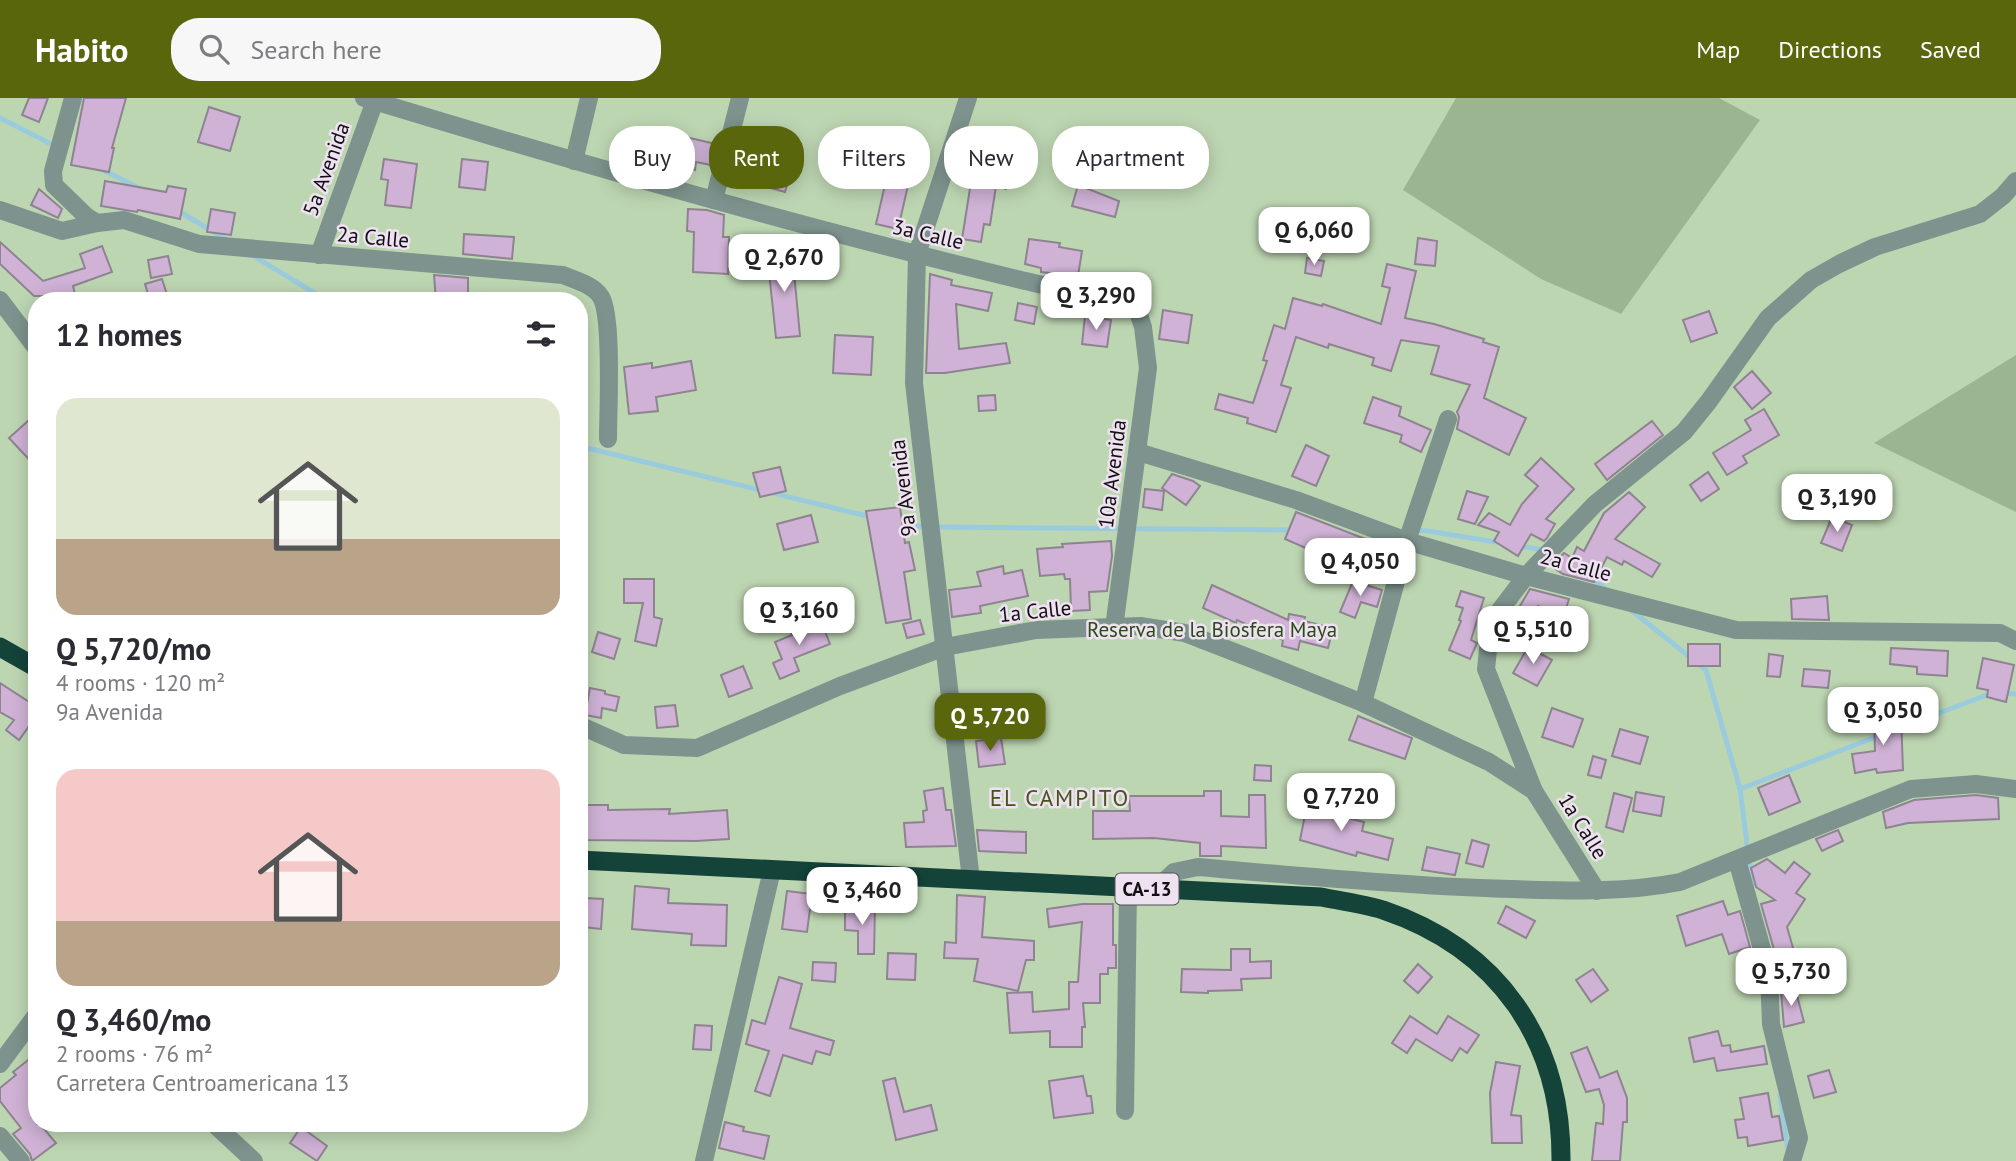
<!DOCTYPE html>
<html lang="en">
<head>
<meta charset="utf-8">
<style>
  :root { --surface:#fff; --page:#f7f7f7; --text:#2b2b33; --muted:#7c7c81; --accent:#59660c }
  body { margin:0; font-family:"PT Sans",sans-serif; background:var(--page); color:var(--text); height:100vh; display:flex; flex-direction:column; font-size:26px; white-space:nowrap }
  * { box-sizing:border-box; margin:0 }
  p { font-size:23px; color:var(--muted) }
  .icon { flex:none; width:38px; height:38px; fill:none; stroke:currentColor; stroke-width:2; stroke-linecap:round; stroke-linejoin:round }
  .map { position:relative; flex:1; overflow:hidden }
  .sheet { position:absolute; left:28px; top:194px; width:560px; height:840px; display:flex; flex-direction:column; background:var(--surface); border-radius:28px; box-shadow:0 4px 18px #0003 }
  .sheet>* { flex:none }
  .hud { position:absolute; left:609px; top:28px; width:665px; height:63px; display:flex; gap:14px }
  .price { position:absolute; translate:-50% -60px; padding:0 16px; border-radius:14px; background:#fff; color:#222; font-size:23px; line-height:46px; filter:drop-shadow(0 2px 4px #0008) }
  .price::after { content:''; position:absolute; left:50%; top:42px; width:21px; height:16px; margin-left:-10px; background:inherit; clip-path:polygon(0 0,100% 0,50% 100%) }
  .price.selected { background:var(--accent); color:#fff }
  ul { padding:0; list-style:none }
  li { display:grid; align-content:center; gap:14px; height:371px; padding:0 28px }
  li span { display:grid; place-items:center; height:217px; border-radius:21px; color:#555 }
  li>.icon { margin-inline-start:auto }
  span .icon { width:126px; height:126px; fill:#fffc; stroke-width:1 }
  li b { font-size:30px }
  h2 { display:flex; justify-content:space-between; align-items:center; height:84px; padding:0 28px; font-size:30px }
  .chip { padding:0 24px; border-radius:28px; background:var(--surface); box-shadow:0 4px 18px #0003; font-size:24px; line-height:63px }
  .chip.selected { background:var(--accent); color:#fff }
  header { display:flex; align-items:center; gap:42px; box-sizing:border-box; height:98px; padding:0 35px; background:var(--accent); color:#fff }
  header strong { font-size:33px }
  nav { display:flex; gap:38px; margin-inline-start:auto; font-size:24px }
  .search { width:490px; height:63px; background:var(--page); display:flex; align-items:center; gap:18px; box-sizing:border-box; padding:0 24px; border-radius:28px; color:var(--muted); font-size:26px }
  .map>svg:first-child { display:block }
</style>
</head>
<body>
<header>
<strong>Habito</strong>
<div class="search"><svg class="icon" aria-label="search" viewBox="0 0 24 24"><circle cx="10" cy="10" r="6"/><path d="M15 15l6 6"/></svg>Search here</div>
<nav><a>Map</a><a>Directions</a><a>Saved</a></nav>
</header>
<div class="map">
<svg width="2016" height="1063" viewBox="0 0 2016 1063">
  <rect width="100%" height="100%" fill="#eee2f1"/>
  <path fill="#bdd6b2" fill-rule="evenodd" d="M0 0H2016V1063H0ZM37 203H579V1026H37Z"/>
  <g fill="#9cb591">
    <path d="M1456 0H1719L1760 22 1621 216 1541 181 1403 92Z"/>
    <path d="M2016 257V414L1874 345Z"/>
  </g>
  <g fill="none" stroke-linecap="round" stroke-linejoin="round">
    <g stroke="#9acbdd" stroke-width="5">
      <path d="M0 20 55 48"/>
      <path d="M101 71 143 92"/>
      <path d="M175 111 227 142"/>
      <path d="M250 156 328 203"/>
      <path d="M579 348 871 419"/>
      <path d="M897 426 926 429"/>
      <path d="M935 429 1293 432"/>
      <path d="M1415 432 1428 433 1502 445"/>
      <path d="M1519 448 1544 452"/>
      <path d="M1590 479 1607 492"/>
      <path d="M1631 512 1706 572 1740 691 1752 786"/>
      <path d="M2002 595 2016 596"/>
      <path d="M1897 631 1992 595"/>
      <path d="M1740 691 1881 637"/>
      <path d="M1780 997 1788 1053"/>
    </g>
  </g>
  <g fill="#cfb2d5" stroke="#8e8390" stroke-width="2">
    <path d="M29 0H48L39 24 22 17Z"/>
    <path d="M84 0H126L112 50H114L109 74 71 67Z"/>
    <path d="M209 9 240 19 230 53 198 44Z"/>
    <path d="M681 38 716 46 711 67 696 64 695 72 674 67Z"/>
    <path d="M1001 42 1011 72 1006 91 996 88 990 127 984 126 981 144 962 141 971 84 978 86 968 53Z"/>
    <path d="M771 58 793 65 785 94 763 88Z"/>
    <path d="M384 61 417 66 411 110 385 107 388 82 381 81Z"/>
    <path d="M462 61 488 64 485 92 459 89Z"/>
    <path d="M887 78 909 83 898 131 876 126Z"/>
    <path d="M105 83 166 94 168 88 186 91 180 121 138 112 137 114 101 108Z"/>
    <path d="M1078 87 1119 103 1115 119 1072 108Z"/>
    <path d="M39 91 62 111 58 120 31 107Z"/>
    <path d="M211 111 235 115 231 137 207 134Z"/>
    <path d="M688 111 707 112 724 117 723 139H729L728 176 693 174 694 134 687 133Z"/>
    <path d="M464 136 514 139 512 161 463 156Z"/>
    <path d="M1418 140 1437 143 1435 168 1415 166Z"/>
    <path d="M1029 141 1060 145 1059 149 1082 153 1078 178 1041 174V170L1025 166Z"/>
    <path d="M0 144 43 183 85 170 80 156 102 148 112 174 73 188 75 196 53 203H43L48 198H34L0 166Z"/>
    <path d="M792 153 800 238 776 240 767 155Z"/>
    <path d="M168 158 172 176 151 180 148 162Z"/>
    <path d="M1307 160 1324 163 1321 178 1305 175Z"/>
    <path d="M1387 166 1416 173 1405 220 1434 226 1484 241 1483 244 1499 249 1484 300 1526 320 1509 357 1457 331 1459 319 1457 314 1470 287 1431 276 1439 248 1401 242 1391 273 1372 267 1374 260 1329 246 1328 250 1296 239 1281 287 1291 290 1276 334 1247 325 1248 320 1215 311 1219 296 1253 305 1267 263 1263 262 1274 227 1285 231 1293 200 1322 208 1323 206 1381 226 1390 190 1382 188Z"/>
    <path d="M930 176 952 182 951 187 992 195 988 213 956 206 959 251 1006 245 1010 265 945 275H926Z"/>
    <path d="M434 177 468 180V203H436Z"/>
    <path d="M162 181 169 203H150L145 186Z"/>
    <path d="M1018 205 1037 209 1034 226 1015 222Z"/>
    <path d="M1163 212 1192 217 1188 245 1159 241Z"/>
    <path d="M1709 213 1717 235 1691 244 1683 222Z"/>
    <path d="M1085 218 1111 222 1107 249 1082 246Z"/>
    <path d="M835 237 873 239 871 277 833 275Z"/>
    <path d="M691 263 696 292 656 299 658 313 629 316 624 269 652 265V270Z"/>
    <path d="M1752 273 1771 295 1752 311 1734 289Z"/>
    <path d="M995 297 996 312 979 313 978 298Z"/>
    <path d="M1373 299 1401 309 1399 318 1431 332 1421 354 1400 344 1402 337 1364 325Z"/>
    <path d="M1764 311 1779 337 1743 358 1747 365 1727 377 1713 355 1751 332 1745 322Z"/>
    <path d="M28 323 37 333V370L9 340Z"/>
    <path d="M1652 323 1663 337 1607 382 1595 366Z"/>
    <path d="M1306 347 1329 358 1316 388 1292 378Z"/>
    <path d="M1541 360 1574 391 1546 421 1555 426 1547 440 1544 443 1531 436 1518 458 1494 443 1499 434 1478 427 1489 415 1510 427 1522 406 1538 388 1525 377Z"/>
    <path d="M780 369 786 393 760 399 753 375Z"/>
    <path d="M1708 374 1719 391 1701 403 1690 387Z"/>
    <path d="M1172 376 1193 383 1200 388 1186 407 1162 390Z"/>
    <path d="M1145 391 1164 393 1162 412 1143 409Z"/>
    <path d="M1467 393 1488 399 1475 426 1458 421Z"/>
    <path d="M1629 394 1645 409 1615 441 1660 466 1652 479 1624 463 1622 467 1607 459 1594 484 1563 476 1551 468 1564 455 1572 460 1577 449 1584 453 1604 415Z"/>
    <path d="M900 409 905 445 909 444 915 472 904 474 911 521 886 525 866 413Z"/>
    <path d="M1296 414 1368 442 1352 480 1331 472 1334 465 1321 460 1322 457 1285 441Z"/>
    <path d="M811 417 818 444 784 452 777 426Z"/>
    <path d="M1832 419 1852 427 1842 453 1821 445Z"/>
    <path d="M1111 443 1112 458 1107 493 1089 494 1090 512 1071 513 1070 481H1065L1064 476 1040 478 1037 451 1063 449 1062 446Z"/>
    <path d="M1003 468 1004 476 1022 472 1028 498 980 508 981 515 952 519 949 492 981 488 977 474Z"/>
    <path d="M624 481H654V519L662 521 656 548 635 543 643 505H624Z"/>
    <path d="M1353 483 1382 492 1377 509 1361 504 1355 520 1340 514Z"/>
    <path d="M1212 487 1288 522 1289 516 1305 519 1304 523 1333 530 1328 550 1300 543 1298 552 1282 548 1283 542 1237 522 1236 525 1203 510Z"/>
    <path d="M1530 491 1569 501 1564 517 1538 508 1534 519 1517 513Z"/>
    <path d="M1461 493 1484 500 1471 542 1477 545 1470 561 1449 552 1461 523 1459 522 1463 510 1456 508Z"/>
    <path d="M1827 498 1829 522 1792 521 1791 501Z"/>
    <path d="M820 521 830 546 794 560 799 573 780 581 773 565 782 561 775 544 792 537 790 533Z"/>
    <path d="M920 522 924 536 907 540 903 526Z"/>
    <path d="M598 534 620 541 614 561 592 554Z"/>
    <rect x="1688" y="546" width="32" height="22"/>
    <path d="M1528 549 1552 562 1537 588 1513 575Z"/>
    <path d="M1891 550 1948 553 1947 578 1917 576V569L1890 566Z"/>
    <path d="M1769 556 1783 558 1780 579 1767 578Z"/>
    <path d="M1983 560 2014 567 2006 604 1987 599 1988 592 1977 590Z"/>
    <path d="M743 568 752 590 729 599 721 577Z"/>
    <path d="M1804 571 1830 573 1828 590 1802 588Z"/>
    <path d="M0 585 37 609V632L30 627 19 642 6 632 14 622 0 614Z"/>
    <path d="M590 590 605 593V596L619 599 616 613 602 610 601 620 585 617Z"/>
    <path d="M675 607 678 628 657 630 655 609Z"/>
    <path d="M1552 610 1583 621 1573 649 1542 639Z"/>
    <path d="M1874 617H1901L1903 672 1877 675 1876 671 1855 675 1852 656 1875 653Z"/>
    <path d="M1358 618 1412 640 1405 661 1349 642Z"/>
    <path d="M1620 631 1648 639 1640 666 1612 658Z"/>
    <path d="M1001 640 1005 666 979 669 976 643Z"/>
    <path d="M1593 658 1606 662 1601 680 1588 677Z"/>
    <path d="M1255 667 1271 668V683L1254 682Z"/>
    <path d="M1789 677 1800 704 1769 717 1758 690Z"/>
    <path d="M943 690 946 712H951L956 748 906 749 904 725 924 724 923 713 927 712 924 693Z"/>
    <path d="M1204 693H1221V718L1249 719V697H1265L1266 750 1221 748V758H1200V745L1154 740 1093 741V713H1130L1129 698H1204Z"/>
    <path d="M1636 694 1664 699 1661 718 1633 713Z"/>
    <path d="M1614 695 1632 700 1623 734 1606 729Z"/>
    <path d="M1976 697 1998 700 1999 721 1908 725 1886 730 1883 714 1914 702Z"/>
    <path d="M1308 702 1330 707 1328 715 1364 724 1362 733 1393 741 1388 762 1357 754 1356 758 1300 742Z"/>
    <path d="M585 707H608V712L670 711 669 716 727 712 729 741 696 743 584 742Z"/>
    <path d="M977 732 1026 734V755L979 753Z"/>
    <path d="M1838 732 1843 743 1822 753 1816 741Z"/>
    <path d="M1472 742 1489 747 1483 769 1466 765Z"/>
    <path d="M1427 749 1460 756 1455 777 1422 772Z"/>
    <path d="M1767 761 1785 775 1794 764 1810 776 1796 795 1805 801 1787 829 1795 857 1777 862 1761 806 1775 802 1756 789 1751 770Z"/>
    <path d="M635 788 669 791 668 805 727 807 726 848 691 847 692 836 632 831Z"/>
    <path d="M787 793 812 796 807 834 782 831Z"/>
    <path d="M957 797 985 799 982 839 1034 843V862H1026L1018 893 974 883 978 861 944 860 945 844 956 845Z"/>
    <path d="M585 800 603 801 601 831 583 829Z"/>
    <path d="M1723 803 1728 817 1740 813 1750 849 1729 856 1722 836 1686 848 1677 818Z"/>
    <path d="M1082 806H1113V847H1116V870H1108V876H1100V905H1083L1085 929H1082V949H1050V933L1010 935 1007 895 1032 894 1033 914 1069 911V884H1078L1082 824 1049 829 1047 811Z"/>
    <path d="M1506 808 1535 823 1526 840 1498 825Z"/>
    <path d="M845 809H875L874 856H858V833L845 832Z"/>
    <path d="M1231 851H1250V864L1271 863V880L1241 881 1242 892 1208 893V895L1181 894 1182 871 1231 872Z"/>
    <path d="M888 855 916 856 915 882 887 881Z"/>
    <path d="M813 864 836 865 835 884 812 882Z"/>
    <path d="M1418 866 1432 879 1418 895 1404 883Z"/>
    <path d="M1593 871 1608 892 1591 904 1576 882Z"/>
    <path d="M779 879 802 886 790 930 834 943 830 957 816 953 812 966 783 957 770 998 755 993 769 953 746 946 752 922 765 926Z"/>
    <path d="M1795 890 1804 924 1784 929 1781 893Z"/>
    <path d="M1410 918 1437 936 1448 918 1479 937 1467 955 1460 950 1452 963 1416 941 1407 955 1392 945Z"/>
    <path d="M695 927 712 928 711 952 693 951Z"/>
    <path d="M1718 933 1722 948 1730 947 1731 954 1764 948 1767 966 1717 973 1714 960 1694 964 1689 940Z"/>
    <path d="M1587 949 1600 980 1617 973 1627 1000V1024H1623L1620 1063H1592L1596 1025 1603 1026 1604 1007 1599 991 1586 994 1571 955Z"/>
    <path d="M37 955V1026H40L56 1045 32 1063 30 1056 13 1036 21 1030 0 1003V990L16 977 13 974Z"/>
    <path d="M1496 964 1520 968 1511 1017 1521 1018 1522 1045H1492L1490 995Z"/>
    <path d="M1829 972 1836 994 1814 1000 1808 978Z"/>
    <path d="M1083 978 1087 998H1091L1093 1015 1054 1020 1049 983Z"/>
    <path d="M895 980 904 1014 931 1007 937 1032 896 1042 883 983Z"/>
    <path d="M1768 995 1772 1019 1779 1018 1783 1042 1748 1048 1747 1039 1738 1040 1735 1022 1744 1021 1740 1000Z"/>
    <path d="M725 1024 744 1029 743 1033 769 1038 764 1061 719 1050Z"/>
    <path d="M301 1029 327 1048 317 1063 290 1045Z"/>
  </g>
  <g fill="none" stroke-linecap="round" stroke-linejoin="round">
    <g stroke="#7e938d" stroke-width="18">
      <path d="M73 0 53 73 54 87 86 118 97 125"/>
      <path d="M364 0C584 67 806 131 1030 184 1064 193 1100 194 1134 202L1143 229 1148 270 1114 530"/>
      <path d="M968 0 917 156 914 285 971 782"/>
      <path d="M574 63 589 0"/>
      <path d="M714 102 740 0"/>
      <path d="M0 112 62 133 97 125 124 122 199 146 563 177C575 182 594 187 601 199 613 219 608 313 608 341"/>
      <path d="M319 157 376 0"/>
      <path d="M0 202 37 251"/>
      <path d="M1138 354 1296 402 1407 443 1526 478 1736 532 2000 535 2016 543"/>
      <path d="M1363 605 1407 443 1448 321"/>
      <path d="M579 627 624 647 697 650 840 588 945 549 1036 532 1140 528 1185 535 1265 566 1363 605 1489 664 1534 693 1597 793"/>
      <path d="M1534 693 1486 571 1491 524 1526 478 1595 406 1684 334 1709 303 1768 220 1811 182 1839 166 1875 149 1980 116 2003 98 2016 83"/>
      <path d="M1737 762 1769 876 1771 926 1799 1040 1792 1063"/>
      <path d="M1156 791 1174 774 1198 769C1302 778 1407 788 1511 791 1568 793 1624 795 1680 784L1911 691 1976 686 2016 691"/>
      <path d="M0 966 37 916"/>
      <path d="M1125 1013 1128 790"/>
      <path d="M214 1026 254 1063"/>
      <path d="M0 1038 21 1063"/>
      <path d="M704 1063 772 772"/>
    </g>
    <g stroke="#144339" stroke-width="19">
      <path d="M0 549 37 570"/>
      <path d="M579 762 1321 799C1342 803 1363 806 1383 812 1499 851 1562 943 1561 1063"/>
    </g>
  </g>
  <g text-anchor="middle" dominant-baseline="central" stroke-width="5" stroke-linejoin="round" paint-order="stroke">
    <rect fill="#eee2f1" stroke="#544e56" stroke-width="2" x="1115.5" y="775.5" width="63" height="31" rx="5"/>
    <g font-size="19" font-weight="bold" fill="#120e13">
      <text x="1147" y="791">CA-13</text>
    </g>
    <g font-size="21" fill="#120e13" stroke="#eee2f1">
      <text transform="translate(326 71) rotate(-70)">5a Avenida</text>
      <text transform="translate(928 136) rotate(13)">3a Calle</text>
      <text transform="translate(373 139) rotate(5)">2a Calle</text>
      <text transform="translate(1112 376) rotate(-83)">10a Avenida</text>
      <text transform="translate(903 390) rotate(-97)">9a Avenida</text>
      <text transform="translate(1576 467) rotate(15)">2a Calle</text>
      <text transform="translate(1035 513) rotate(-6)">1a Calle</text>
      <text transform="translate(1583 728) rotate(58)">1a Calle</text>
    </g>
    <g font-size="21" fill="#294a17" stroke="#eee2f1">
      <text x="1212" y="531">Reserva de la Biosfera Maya</text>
    </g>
    <g font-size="23" letter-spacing="2" fill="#475118" stroke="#eee2f1">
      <text x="1060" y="699">EL CAMPITO</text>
    </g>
  </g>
</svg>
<b class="price" style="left:1314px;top:169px">Q 6,060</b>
<b class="price" style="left:784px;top:196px">Q 2,670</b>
<b class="price" style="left:1096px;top:234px">Q 3,290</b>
<b class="price" style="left:1837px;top:436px">Q 3,190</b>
<b class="price" style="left:1360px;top:500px">Q 4,050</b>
<b class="price" style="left:799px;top:549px">Q 3,160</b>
<b class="price" style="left:1533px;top:568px">Q 5,510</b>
<b class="price" style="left:1883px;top:649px">Q 3,050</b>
<b class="price selected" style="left:990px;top:655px">Q 5,720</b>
<b class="price" style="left:1341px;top:735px">Q 7,720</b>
<b class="price" style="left:862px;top:829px">Q 3,460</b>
<b class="price" style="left:1791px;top:910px">Q 5,730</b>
<div class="hud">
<a class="chip">Buy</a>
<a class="chip selected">Rent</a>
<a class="chip">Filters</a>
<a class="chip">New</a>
<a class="chip">Apartment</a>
</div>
<section class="sheet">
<h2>12 homes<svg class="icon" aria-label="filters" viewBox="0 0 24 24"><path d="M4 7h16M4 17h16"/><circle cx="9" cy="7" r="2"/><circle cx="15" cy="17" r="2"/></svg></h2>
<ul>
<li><span style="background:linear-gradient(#dfe7d0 65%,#b9a48a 0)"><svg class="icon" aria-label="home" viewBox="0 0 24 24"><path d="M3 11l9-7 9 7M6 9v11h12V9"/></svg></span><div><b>Q 5,720/mo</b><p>4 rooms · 120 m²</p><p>9a Avenida</p></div></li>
<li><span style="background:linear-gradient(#f6c9c9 70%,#b9a48a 0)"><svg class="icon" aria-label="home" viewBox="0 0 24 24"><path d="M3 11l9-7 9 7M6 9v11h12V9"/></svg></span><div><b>Q 3,460/mo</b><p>2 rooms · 76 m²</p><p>Carretera Centroamericana 13</p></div></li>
</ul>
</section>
</div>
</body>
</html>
